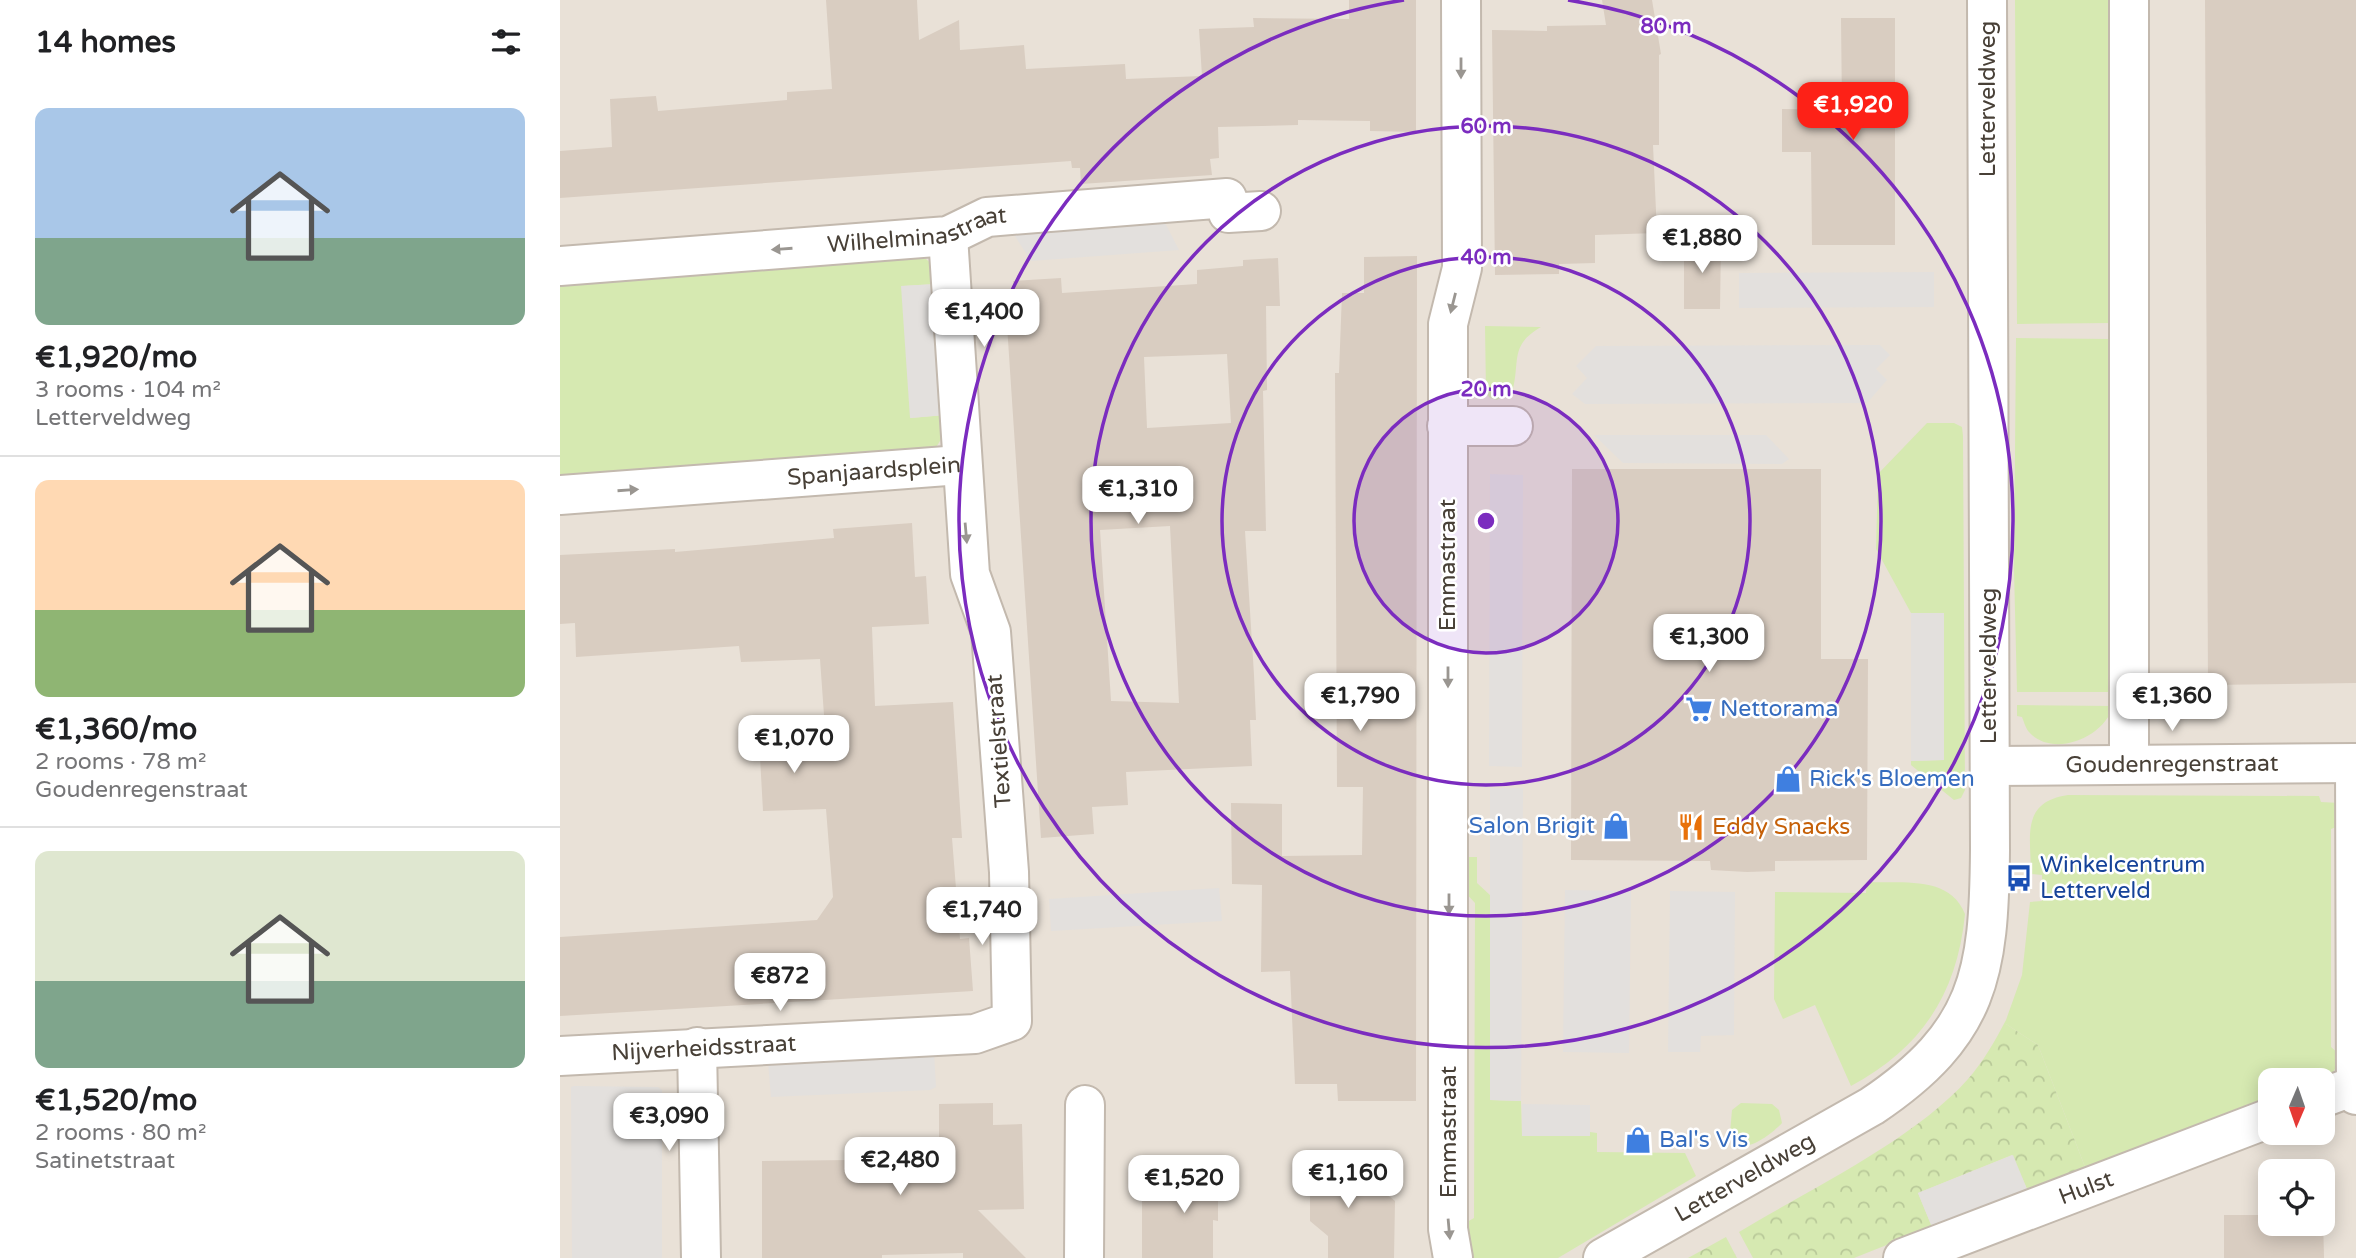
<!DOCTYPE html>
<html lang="en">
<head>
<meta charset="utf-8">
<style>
  :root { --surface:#fff; --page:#f2f2f2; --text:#202124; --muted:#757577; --line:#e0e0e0; --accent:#fd2117 }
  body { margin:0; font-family:"Varela Round",sans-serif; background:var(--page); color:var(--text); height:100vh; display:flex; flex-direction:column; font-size:26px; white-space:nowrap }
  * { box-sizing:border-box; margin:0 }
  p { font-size:23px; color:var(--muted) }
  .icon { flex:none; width:38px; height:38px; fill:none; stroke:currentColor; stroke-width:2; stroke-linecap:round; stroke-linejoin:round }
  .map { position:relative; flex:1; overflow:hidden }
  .drawer { display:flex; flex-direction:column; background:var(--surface); width:560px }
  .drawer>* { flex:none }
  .needle { width:46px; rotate:182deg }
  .tools { position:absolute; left:1698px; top:1068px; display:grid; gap:14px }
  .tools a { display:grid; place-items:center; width:77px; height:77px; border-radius:14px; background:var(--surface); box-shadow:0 4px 18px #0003; font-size:35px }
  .price { position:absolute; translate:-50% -60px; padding:0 16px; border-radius:14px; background:#fff; color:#222; font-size:23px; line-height:46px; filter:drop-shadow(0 2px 4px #0008) }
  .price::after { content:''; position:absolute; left:50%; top:42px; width:21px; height:16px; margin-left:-10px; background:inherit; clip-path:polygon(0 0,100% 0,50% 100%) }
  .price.active { background:var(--accent); color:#fff }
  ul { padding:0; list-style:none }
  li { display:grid; align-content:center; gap:14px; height:371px; padding:0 35px }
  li+li { border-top:2px solid var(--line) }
  li span { display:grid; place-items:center; height:217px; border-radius:14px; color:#555 }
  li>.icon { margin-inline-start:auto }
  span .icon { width:126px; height:126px; fill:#fffc; stroke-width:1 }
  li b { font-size:30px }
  h2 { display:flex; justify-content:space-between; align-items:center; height:84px; padding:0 35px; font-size:30px }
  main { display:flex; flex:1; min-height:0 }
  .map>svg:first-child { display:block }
</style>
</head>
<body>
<main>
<section class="drawer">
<h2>14 homes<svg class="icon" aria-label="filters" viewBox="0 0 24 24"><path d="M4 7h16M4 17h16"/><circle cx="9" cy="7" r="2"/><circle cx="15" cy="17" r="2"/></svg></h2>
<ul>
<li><span style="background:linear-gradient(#a9c7e8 60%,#7fa58c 0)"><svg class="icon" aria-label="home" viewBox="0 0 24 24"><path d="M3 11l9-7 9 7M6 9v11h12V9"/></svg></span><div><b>€1,920/mo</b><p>3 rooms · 104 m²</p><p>Letterveldweg</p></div></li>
<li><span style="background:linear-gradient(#ffd9b3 60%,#8fb573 0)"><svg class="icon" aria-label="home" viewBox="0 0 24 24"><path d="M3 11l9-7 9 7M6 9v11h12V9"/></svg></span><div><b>€1,360/mo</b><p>2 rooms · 78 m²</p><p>Goudenregenstraat</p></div></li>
<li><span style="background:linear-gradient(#dfe7d0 60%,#7fa58c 0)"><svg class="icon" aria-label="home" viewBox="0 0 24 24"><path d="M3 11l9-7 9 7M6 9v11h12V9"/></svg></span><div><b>€1,520/mo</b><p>2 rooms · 80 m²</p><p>Satinetstraat</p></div></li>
</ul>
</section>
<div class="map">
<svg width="1796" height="1258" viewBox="0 0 1796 1258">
  <defs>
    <pattern id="forest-crowns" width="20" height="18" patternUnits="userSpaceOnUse" patternTransform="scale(1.75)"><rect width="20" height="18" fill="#d6e9b1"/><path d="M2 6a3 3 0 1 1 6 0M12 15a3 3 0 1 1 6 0" fill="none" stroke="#b9c999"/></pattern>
  </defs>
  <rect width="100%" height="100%" fill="#f4f0e9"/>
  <path fill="#e9e1d7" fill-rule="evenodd" d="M0 0H1796V1258H0ZM1710 1080H1762V1132H1710ZM1710 1171H1762V1223H1710Z"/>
  <g fill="#d6e9b1">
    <path d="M1455 0H1552L1553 323 1457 324Z"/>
    <path d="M353 256 366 259 375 267 376 284 342 286 351 418 385 415C385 434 381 444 367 457L0 486V282Z"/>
    <path d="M925 326 981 327C950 345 960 359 953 389L937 400 930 398 926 393Z"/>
    <path d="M1456 338 1553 339 1554 692H1457L1454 570Z"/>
    <path d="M1367 423H1394L1402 427 1403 436 1405 790 1401 798 1394 800 1351 765V761L1384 760V613H1351L1316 549 1318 474Z"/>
    <path d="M1457 705 1553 706C1544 739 1491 758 1469 732 1466 729 1464 722 1462 717L1457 716Z"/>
    <path d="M1508 795 1759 796 1761 802 1780 803 1779 826 1771 829V1047L1781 1056 1772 1075 1762 1080H1710V1096L1525 1167 1478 1045 1446 1024V1020L1462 975 1470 902 1482 901V875L1471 874C1471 837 1460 802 1508 795Z"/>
    <path d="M902 857H917V883L930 895V1100L961 1101 962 1136H1029L1030 1132 1037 1133V1152L1125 1153 1136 1176 998 1258H905L907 1222 914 1218 915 903 901 888Z"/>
    <path d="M1307 882C1343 884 1389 875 1405 914 1397 995 1361 1048 1291 1086L1255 1005 1223 1019 1214 999 1215 892 1306 893Z"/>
    <path d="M1181 1103 1212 1104 1219 1110 1222 1123C1214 1132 1193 1148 1181 1146L1170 1133 1172 1110Z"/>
  </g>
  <g fill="url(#forest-crowns)">
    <path d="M1446 1020V1024L1478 1045 1525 1167 1467 1189 1452 1155 1358 1193 1372 1227 1294 1258H1193L1179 1232C1250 1189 1354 1140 1408 1079 1423 1062 1435 1041 1446 1020Z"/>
    <path d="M1166 1237 1177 1258H1128Z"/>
  </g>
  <g fill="#e3e0dd">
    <path d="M602 217 619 250 471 261 451 230Z"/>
    <path d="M1374 272V307L1179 308V273Z"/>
    <path d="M376 284 385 415 350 418 341 286Z"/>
    <path d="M1320 345 1330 355 1316 369 1327 380 1307 403 1025 404 1012 394 1027 378 1016 366 1036 346Z"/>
    <path d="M1034 435H1206L1229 459 1222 464 1063 463Z"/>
    <path d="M930 474 963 475 962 767 929 766Z"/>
    <path d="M1351 613H1384V760L1351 761Z"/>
    <path d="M930 788H963L961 1101 930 1100Z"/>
    <path d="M659 888 662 921 491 931 489 899Z"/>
    <path d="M1005 890 1071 891 1069 1053 1003 1052Z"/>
    <path d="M1110 891 1175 892 1174 1035 1141 1036 1140 1052H1108Z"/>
    <path d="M374 1052 376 1087 370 1090 211 1097 208 1062Z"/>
    <path d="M14 1086 98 1087 102 1090V1258H12L11 1087Z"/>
    <path d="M962 1104 1030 1105V1136H962Z"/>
    <path d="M1453 1155 1467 1189 1372 1227 1358 1193Z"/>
  </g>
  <g fill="#d9cdc1" fill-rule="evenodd">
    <path d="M266 0H357L359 40 399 20 400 50 464 45 466 69 565 64 566 79 642 76 639 29 694 27 693 18 789 19V0H856V132L810 131V121L738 120V125L658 127 659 158 650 159 652 175 521 184 520 168H512L511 161 0 198V151L52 147 50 99 96 96 98 111 227 100V92L272 89Z"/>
    <path d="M1042 0H1092L1101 54 1099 55V145H1093L1097 233 1035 235V263L999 264V274L935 275 932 30 987 31V26L1046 25Z"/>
    <path d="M1645 0H1796V683L1648 685Z"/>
    <path d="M1281 18H1335V245H1252L1251 152H1222V109L1282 110Z"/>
    <path d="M1124 240 1161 242 1160 309H1124Z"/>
    <path d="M857 256 856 1101H778L777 1084H735L730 971 701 972 702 885 672 884 671 803 722 804V856L802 855 803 787H777L775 373H779L782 293H804V257Z"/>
    <path d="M718 258 720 306H706L707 390 703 391 706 531H685L694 675 696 720H690L692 766 566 772 568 805 532 807 534 834 481 838 445 295 454 294 453 281 501 278 502 293 637 284V270L683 266V260ZM667 354 671 423 587 428 584 357ZM610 526 619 703 551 701 540 530Z"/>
    <path d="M1012 469H1261V659H1308L1307 860 1215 861V871L1187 872 1151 870 1150 861 1011 860Z"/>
    <path d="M352 523 355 577 366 576 369 624 312 627 315 706 393 702 402 838H392L400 939 409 938 413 991 0 1016V937L257 920 273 897 266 809 203 811 200 757 216 758 215 732 265 729 260 659 181 662 179 646 16 657 15 623 0 624V555L115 549V552L274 538 273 529Z"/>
    <path d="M433 1103V1125L462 1124 464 1209 418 1210 466 1258H403V1253L322 1255V1258H202V1161L379 1159V1104Z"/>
    <path d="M743 1156H793V1192H824L835 1201 834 1258H768V1236L750 1221V1194H744Z"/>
    <path d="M621 1157H658V1221L653 1220V1258H582V1198L620 1199Z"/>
    <path d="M1664 1215H1710V1223H1762L1763 1215 1764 1258H1664Z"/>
  </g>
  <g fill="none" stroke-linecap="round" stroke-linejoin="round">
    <defs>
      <g id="street">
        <path d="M1569 0V763"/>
        <path id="s1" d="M0 266 388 236 427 217 667 198 668 213 701 211"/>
        <path d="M887 426H953"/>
        <path id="s2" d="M0 495 400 465"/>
        <path d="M1795 763 1796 1095"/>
        <path id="s3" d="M1430 766 1796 763"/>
        <path d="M137 1047 141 1258"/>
        <path id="s4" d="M0 1056 415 1034 452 1021 449 872 431 632 410 574 388 236"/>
        <path d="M1762 1098 1794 1086"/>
        <path d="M524 1258 525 1105"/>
        <path d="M893 1258 888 1229V324L902 268 901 0"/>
        <path id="s5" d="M1043 1258 1312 1106C1420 1033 1429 974 1430 850L1427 0"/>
        <path id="s6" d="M1343 1258 1710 1118"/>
      </g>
    </defs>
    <use href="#street" stroke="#c3b9ae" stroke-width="42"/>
    <use href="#street" stroke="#fff" stroke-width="38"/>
  </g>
  <defs><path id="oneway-solid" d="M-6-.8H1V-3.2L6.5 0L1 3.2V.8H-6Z" transform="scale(1.75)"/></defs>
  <g fill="#9a9691">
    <use href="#oneway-solid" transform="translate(901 68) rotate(90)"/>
    <use href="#oneway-solid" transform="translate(222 249) rotate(176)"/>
    <use href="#oneway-solid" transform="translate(893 303) rotate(104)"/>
    <use href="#oneway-solid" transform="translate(68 490) rotate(-4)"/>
    <use href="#oneway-solid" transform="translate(406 533) rotate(85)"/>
    <use href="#oneway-solid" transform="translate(888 677) rotate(90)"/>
    <use href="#oneway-solid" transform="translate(889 904) rotate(90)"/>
    <use href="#oneway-solid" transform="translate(889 1229) rotate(85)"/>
  </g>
  <circle cx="926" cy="521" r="132" fill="#7b2cbf" fill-opacity=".12"/>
  <g fill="none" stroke="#7b2cbf" stroke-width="3.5">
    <circle cx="926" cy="521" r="132"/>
    <circle cx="926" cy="521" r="264"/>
    <circle cx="926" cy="521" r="395"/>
    <path d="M1008 0A527 527 0 1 1 844 0"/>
  </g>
  <defs>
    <symbol id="supermarket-bare" viewBox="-9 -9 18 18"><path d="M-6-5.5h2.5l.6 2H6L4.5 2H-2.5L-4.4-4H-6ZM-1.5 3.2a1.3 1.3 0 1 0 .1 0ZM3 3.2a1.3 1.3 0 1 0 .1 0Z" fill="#3f7fe0" stroke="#fff" stroke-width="2.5" paint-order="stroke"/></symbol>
    <symbol id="shop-bare" viewBox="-9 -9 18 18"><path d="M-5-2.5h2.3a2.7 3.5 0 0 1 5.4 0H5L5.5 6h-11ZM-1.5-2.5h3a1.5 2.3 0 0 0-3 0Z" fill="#3f7fe0" stroke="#fff" stroke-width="2.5" paint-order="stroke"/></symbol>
    <symbol id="restaurant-bare" viewBox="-9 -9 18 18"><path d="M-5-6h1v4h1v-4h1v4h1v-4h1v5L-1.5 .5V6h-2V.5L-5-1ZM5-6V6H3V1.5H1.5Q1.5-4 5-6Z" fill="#e8710a" stroke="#fff" stroke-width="2.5" paint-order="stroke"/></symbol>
    <symbol id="bus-bare" viewBox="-9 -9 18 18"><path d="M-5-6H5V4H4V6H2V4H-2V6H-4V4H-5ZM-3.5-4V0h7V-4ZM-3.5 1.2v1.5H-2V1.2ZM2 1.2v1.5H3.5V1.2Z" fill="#1a4fb4" stroke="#fff" stroke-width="2.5" paint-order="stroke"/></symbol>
  </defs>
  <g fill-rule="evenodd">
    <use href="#supermarket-bare" x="1120" y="690" width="38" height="38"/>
    <use href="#shop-bare" x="1209" y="760" width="38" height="38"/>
    <use href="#shop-bare" x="1037" y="807" width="38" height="38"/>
    <use href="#restaurant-bare" x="1112" y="808" width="38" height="38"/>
    <use href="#bus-bare" x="1440" y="859" width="38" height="38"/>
    <use href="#shop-bare" x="1059" y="1121" width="38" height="38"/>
  </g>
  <g text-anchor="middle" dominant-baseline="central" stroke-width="5" stroke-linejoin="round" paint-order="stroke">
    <g font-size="23" fill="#484037" stroke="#fff">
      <text transform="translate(1428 99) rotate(-90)">Letterveldweg</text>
      <text stroke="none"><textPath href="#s1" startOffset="360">Wilhelminastraat</textPath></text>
      <text stroke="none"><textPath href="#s2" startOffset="315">Spanjaardsplein</textPath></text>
      <text transform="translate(888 565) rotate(-90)">Emmastraat</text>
      <text transform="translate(1429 666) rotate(-90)">Letterveldweg</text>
      <text transform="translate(439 741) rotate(-94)">Textielstraat</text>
      <text stroke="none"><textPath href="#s3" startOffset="182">Goudenregenstraat</textPath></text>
      <text stroke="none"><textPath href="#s4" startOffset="144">Nijverheidsstraat</textPath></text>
      <text transform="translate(889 1132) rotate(-90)">Emmastraat</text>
      <text stroke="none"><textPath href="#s5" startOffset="163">Letterveldweg</textPath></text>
      <text stroke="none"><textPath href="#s6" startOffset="196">Hulst</textPath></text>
    </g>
    <g font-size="23" fill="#366cbe" stroke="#fff" text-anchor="start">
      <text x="1160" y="709">Nettorama</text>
      <text x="1249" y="779">Rick's Bloemen</text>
      <text x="1035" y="826" text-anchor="end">Salon Brigit</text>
      <text x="1099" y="1140">Bal's Vis</text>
    </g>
    <g font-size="23" fill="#c56008" stroke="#fff" text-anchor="start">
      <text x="1152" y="827">Eddy Snacks</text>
    </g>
    <g font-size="23" fill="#164399" stroke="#fff" text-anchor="start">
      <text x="1480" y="865">Winkelcentrum<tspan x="1480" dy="26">Letterveld</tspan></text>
    </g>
  </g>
  <circle cx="926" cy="521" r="10" fill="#7b2cbf" stroke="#fff" stroke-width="3.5"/>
  <g font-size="21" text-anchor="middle" font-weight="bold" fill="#7b2cbf" stroke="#fff" stroke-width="5" stroke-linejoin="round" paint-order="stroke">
    <text x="1106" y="33">80 m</text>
    <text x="926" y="133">60 m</text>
    <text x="926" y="264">40 m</text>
    <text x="926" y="396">20 m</text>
  </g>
</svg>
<div class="tools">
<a><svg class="needle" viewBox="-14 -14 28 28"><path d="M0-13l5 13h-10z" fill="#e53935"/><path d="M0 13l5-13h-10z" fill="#757577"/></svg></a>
<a><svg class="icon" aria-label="locate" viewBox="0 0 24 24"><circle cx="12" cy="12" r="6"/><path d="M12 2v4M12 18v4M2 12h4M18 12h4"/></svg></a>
</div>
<b class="price active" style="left:1293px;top:142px">€1,920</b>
<b class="price" style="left:1142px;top:275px">€1,880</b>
<b class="price" style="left:424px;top:349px">€1,400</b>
<b class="price" style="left:578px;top:526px">€1,310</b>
<b class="price" style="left:1149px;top:674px">€1,300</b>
<b class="price" style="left:800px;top:733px">€1,790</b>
<b class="price" style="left:1612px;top:733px">€1,360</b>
<b class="price" style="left:234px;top:775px">€1,070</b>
<b class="price" style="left:422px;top:947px">€1,740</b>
<b class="price" style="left:220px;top:1013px">€872</b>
<b class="price" style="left:109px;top:1153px">€3,090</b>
<b class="price" style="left:340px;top:1197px">€2,480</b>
<b class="price" style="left:788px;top:1210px">€1,160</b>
<b class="price" style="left:624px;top:1215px">€1,520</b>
</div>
</main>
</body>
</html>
